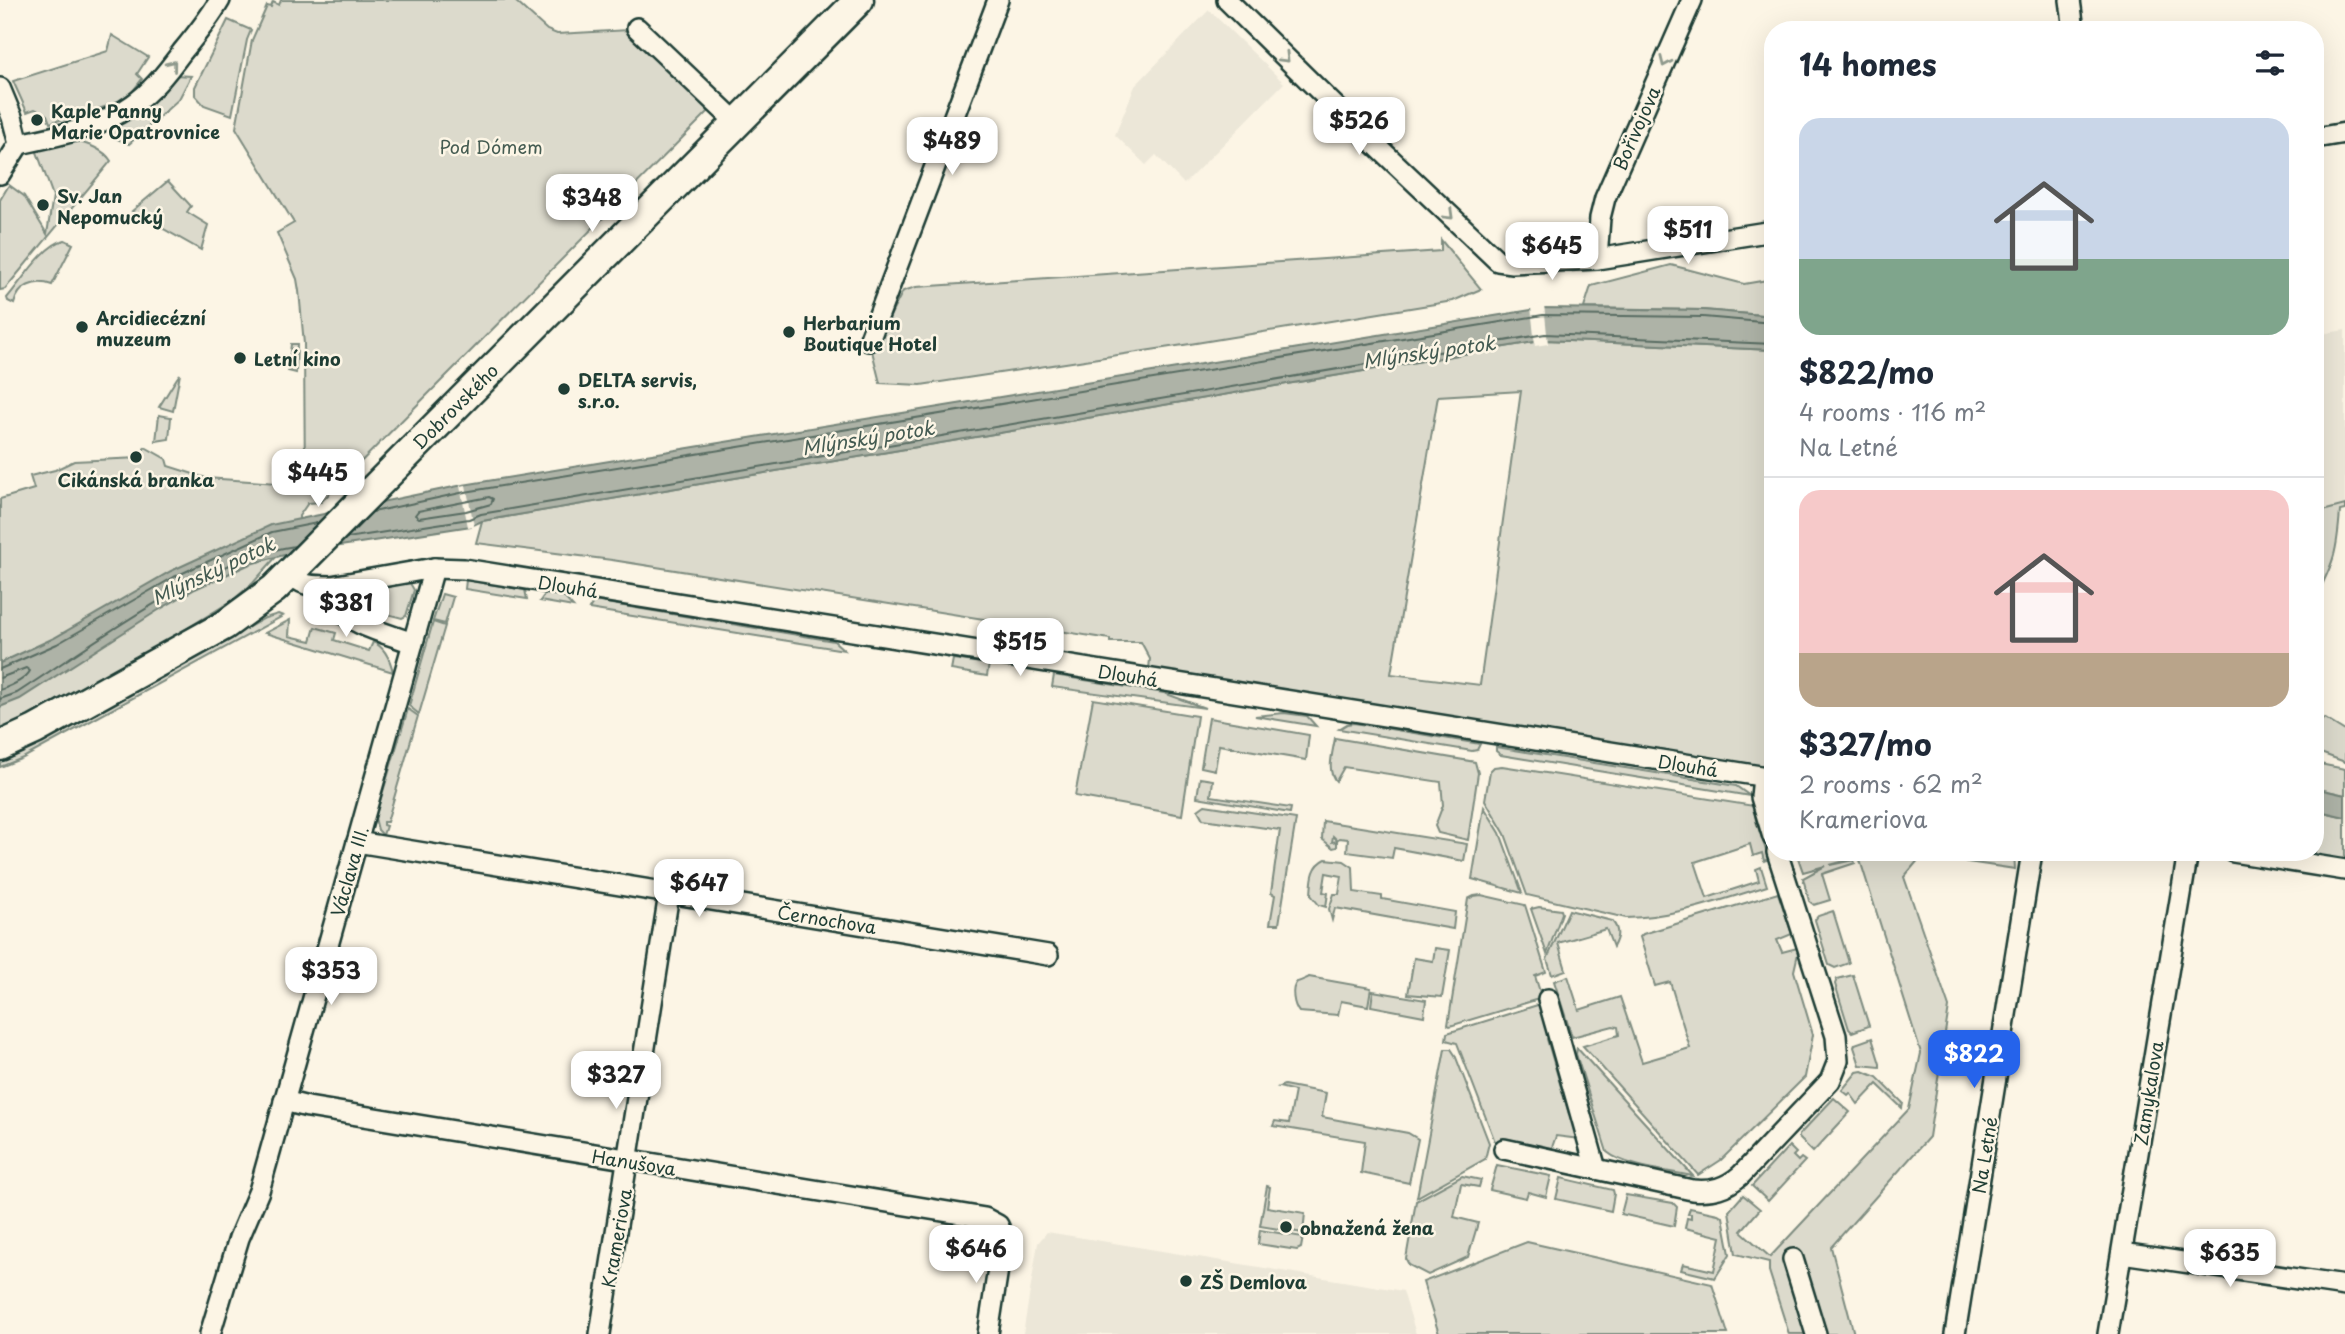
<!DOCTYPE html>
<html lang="en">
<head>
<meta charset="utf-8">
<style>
  :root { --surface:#fff; --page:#f6f6f7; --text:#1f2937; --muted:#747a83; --line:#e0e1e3; --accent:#2563eb }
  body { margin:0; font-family:"Playpen Sans",sans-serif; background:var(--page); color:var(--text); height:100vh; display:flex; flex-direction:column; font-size:26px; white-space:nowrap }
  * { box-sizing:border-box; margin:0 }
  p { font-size:23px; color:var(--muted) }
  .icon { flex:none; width:38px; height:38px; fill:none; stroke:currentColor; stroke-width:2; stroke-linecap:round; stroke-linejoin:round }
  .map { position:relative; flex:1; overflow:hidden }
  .side { position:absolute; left:1764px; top:21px; width:560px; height:840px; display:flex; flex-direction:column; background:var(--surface); border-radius:28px; box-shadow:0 7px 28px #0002 }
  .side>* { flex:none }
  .price { position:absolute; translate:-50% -60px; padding:0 16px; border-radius:14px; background:#fff; color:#222; font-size:23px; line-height:46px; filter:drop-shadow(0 2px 4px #0008) }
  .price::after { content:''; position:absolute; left:50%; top:42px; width:21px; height:16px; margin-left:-10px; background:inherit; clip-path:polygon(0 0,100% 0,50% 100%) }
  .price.active { background:var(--accent); color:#fff }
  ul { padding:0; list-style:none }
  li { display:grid; align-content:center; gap:14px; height:371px; padding:0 35px }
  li+li { border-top:2px solid var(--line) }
  li span { display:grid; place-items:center; height:217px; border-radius:21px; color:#555 }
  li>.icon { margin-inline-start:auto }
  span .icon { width:126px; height:126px; fill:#fffc; stroke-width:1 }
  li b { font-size:30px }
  h2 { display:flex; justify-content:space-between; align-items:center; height:84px; padding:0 35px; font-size:30px }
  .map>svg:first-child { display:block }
</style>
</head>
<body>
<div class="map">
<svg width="2345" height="1334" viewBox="0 0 2345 1334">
  <rect width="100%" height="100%" fill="#fcf5e5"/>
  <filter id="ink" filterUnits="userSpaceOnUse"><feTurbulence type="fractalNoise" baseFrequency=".0143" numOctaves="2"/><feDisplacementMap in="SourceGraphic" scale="14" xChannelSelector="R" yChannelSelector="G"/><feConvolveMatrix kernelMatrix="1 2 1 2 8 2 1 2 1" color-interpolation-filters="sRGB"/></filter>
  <g filter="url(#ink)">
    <g fill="#ece7d8">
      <path d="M1209 10 1284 83 1184 184 1156 155 1146 165 1115 135 1135 86Z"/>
      <path d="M2345 330V505L2315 513V335Z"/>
      <path d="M1047 1232 1403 1291 1416 1334H1023L1038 1243Z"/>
    </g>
    <g fill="#dcdacc" stroke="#7e8c80" stroke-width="2" fill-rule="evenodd">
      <path d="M281 0H514L547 30 557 34 629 30 710 110 321 502 308 503 299 516V531L253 583 233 600 74 698 0 737V499L34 489 30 476 55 470 74 461 139 458 145 447 166 459 168 466 206 478 305 485 304 344 299 291 297 279 277 233 294 223 236 128 252 40 267 6 271 7 273 2 279 5Z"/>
      <path d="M228 20 251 30 247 40 232 115 204 105 195 95V87Z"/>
      <path d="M112 35 148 57 137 74 142 79 125 101 50 123 47 115 35 109 27 112 13 81 108 51Z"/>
      <path d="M175 75 191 76 179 99 129 144 117 139 106 127Z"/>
      <path d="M73 140C87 144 104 149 111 161L5 289 0 290V200L9 185 24 196 47 234 53 196 37 152 55 142Z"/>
      <path d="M168 181 191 206 187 212 208 225 201 250 132 211Z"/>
      <path d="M65 240 73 244 52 285C35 279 18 286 14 304L8 301 7 298C21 282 44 244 65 240Z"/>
      <path d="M1441 240 1481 289 1453 301 1190 344 921 385 880 383 872 351 903 291 916 287 1441 251Z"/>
      <path d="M1671 265 1744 284 1773 279V316L1703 310 1584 308 1591 286Z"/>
      <path d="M1546 340 1773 350V768L1149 669 1150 659 1141 642H1110V639L612 560 476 543 482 521ZM1521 391 1480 685 1391 674 1438 396Z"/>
      <path d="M291 344H297L296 373 288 371Z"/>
      <path d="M180 374 173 411 159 407 177 378Z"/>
      <path d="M159 415 171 417 169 439 156 441Z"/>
      <path d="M2345 505V510L2340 511C2337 553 2334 562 2315 599V513Z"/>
      <path d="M466 580 525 590 527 599 465 589Z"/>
      <path d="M406 582 410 583 414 590 406 616 402 618 365 608 359 602 360 594 364 591Z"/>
      <path d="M442 594 453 597 445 624 433 621Z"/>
      <path d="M545 594 563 596 573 607 540 601Z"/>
      <path d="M594 601 834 641 844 650 589 609Z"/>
      <path d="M278 614 283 616 23 758 0 767V760L52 736 265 618Z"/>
      <path d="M290 620 289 636 311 641 315 627 336 633 334 640 369 651 373 642C385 647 390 659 393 672L265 633Z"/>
      <path d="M433 622 445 626 419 714 409 706Z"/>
      <path d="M953 659 989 664 987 676 951 670Z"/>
      <path d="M1054 675 1164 693 1205 708 1052 687Z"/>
      <path d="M1093 699 1197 716 1182 815 1075 796Z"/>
      <path d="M408 709 418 716 387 822H383V825L386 826 383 835 378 830 375 818Z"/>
      <path d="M1284 713 1307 716 1316 726 1255 716Z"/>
      <path d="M1209 718 1309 735 1306 760 1219 745 1215 770 1201 767Z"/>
      <path d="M2324 718 2345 731V762L2315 751V728Z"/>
      <path d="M1354 723 1480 744 1477 750 1472 751 1339 729 1347 724Z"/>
      <path d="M1335 738 1475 762 1478 773 1468 840 1438 833 1435 826 1443 805 1441 782 1344 767 1336 781C1326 771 1333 752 1335 738Z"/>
      <path d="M1496 747 1736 786 1750 796 1501 755 1496 751Z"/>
      <path d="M2315 763 2345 769V795L2323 790 2315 786Z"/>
      <path d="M1502 766 1754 806 1756 821 1769 859 1764 861 1762 853 1753 856 1750 844 1695 862 1707 898 1759 881 1756 869 1761 867 1767 886C1721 900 1675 917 1626 918L1527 895 1505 834 1485 800 1490 771 1494 767Z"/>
      <path d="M1200 778 1213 780 1211 796 1291 808 1290 813 1197 797Z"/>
      <path d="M1205 805 1296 819 1279 924H1270L1275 895 1271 893 1280 830 1203 819 1198 810Z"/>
      <path d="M1484 807 1500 833 1522 893 1472 879Z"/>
      <path d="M2315 810 2345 817V861L2292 852H2315Z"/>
      <path d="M1323 821 1467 844 1464 861 1394 848 1392 858 1347 852 1348 839 1339 838 1337 840 1333 836 1332 842 1337 841V847L1333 848 1322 839Z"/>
      <path d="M1796 852H1925L1904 877 1949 1007 1929 1137 1831 1247 1854 1334H1789L1769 1271V1262L1736 1254 1729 1211 1743 1195 1760 1209 1741 1231 1770 1257 1909 1109 1921 1053 1859 857 1830 865 1854 860 1855 863 1822 874 1830 900 1814 905 1809 901 1803 878 1825 866 1803 872Z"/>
      <path d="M1927 852H2014L2015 869 1928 856Z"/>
      <path d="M1326 859 1344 861 1353 867 1354 892 1382 896V899L1455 912 1453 929 1335 908 1332 920 1329 909 1334 894H1339L1342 876 1326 873 1323 892 1328 893 1326 907 1319 905 1311 895C1312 881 1311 866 1326 859Z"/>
      <path d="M1778 893 1792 934 1777 940 1782 952 1797 948 1799 949 1794 971 1813 1035 1805 1077 1721 1160 1698 1175 1583 1046 1619 1035 1618 1027 1613 1026 1572 1037 1554 981 1568 976 1579 1010 1620 997 1642 1062 1690 1048 1670 982 1655 986 1640 937 1643 934Z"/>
      <path d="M1481 895 1525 905 1546 972 1535 976 1542 998 1450 1026 1448 1025 1468 899 1474 896Z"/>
      <path d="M1539 907 1561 910 1562 913 1547 954 1531 909Z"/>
      <path d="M1569 910 1612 921C1620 930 1618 938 1613 947L1606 929 1558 943 1566 970 1552 975 1547 959Z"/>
      <path d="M1833 911 1849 963 1835 968 1829 965 1815 920 1818 916Z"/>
      <path d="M1435 948 1450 950 1442 997 1408 994 1414 958 1433 961Z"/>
      <path d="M1853 975 1869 1026 1852 1032 1849 1029 1835 984 1837 979Z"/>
      <path d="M1309 977 1371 988 1368 1006 1341 1001 1338 1015 1299 1012C1294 1006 1290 989 1297 982 1298 982 1308 978 1309 977Z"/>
      <path d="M1373 991 1426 1000 1424 1016 1371 1006Z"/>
      <path d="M1544 1003 1553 1034 1547 1039 1569 1114 1577 1115 1580 1139 1556 1136 1550 1153 1545 1147 1508 1139 1496 1144 1457 1043 1446 1040 1447 1033Z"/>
      <path d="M1872 1038 1880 1064V1067L1860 1065 1854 1047 1855 1044Z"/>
      <path d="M1577 1048 1693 1176C1669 1171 1625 1167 1607 1152L1576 1054Z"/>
      <path d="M1445 1049H1451L1455 1055 1489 1143 1485 1159 1417 1197Z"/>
      <path d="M1862 1071 1877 1077 1903 1103 1902 1108 1877 1084 1858 1104 1850 1093 1848 1095 1842 1090 1857 1072Z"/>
      <path d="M1284 1085 1326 1093 1322 1117 1408 1133 1418 1139 1409 1183 1361 1173 1365 1141 1273 1126 1275 1121 1289 1123 1295 1091 1279 1087Z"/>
      <path d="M1834 1098 1850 1112 1813 1152 1799 1138V1135Z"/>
      <path d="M1789 1146 1796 1153 1793 1156 1798 1161 1801 1158 1805 1161 1768 1201 1752 1186Z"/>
      <path d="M1497 1165 1551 1176 1546 1197 1528 1192 1526 1198 1490 1190Z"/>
      <path d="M1462 1176 1481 1180 1479 1187 1461 1184 1454 1217 1478 1223 1468 1257 1428 1275 1409 1265 1406 1259 1416 1201Z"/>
      <path d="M1561 1178 1613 1190 1614 1194 1611 1211 1556 1199Z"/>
      <path d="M1267 1186 1270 1187 1267 1207 1305 1213 1303 1233 1260 1226Z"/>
      <path d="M1626 1195 1673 1203 1677 1207 1674 1226 1621 1214Z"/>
      <path d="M1690 1208 1718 1214 1723 1217 1730 1254 1715 1278 1681 1270 1683 1264 1714 1271 1721 1237 1685 1228 1687 1218 1691 1219V1214H1688Z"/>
      <path d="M1260 1230 1303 1237 1301 1248 1297 1250 1258 1244Z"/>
      <path d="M1527 1242 1712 1284 1728 1334H1439L1423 1282Z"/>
    </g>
    <g fill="#aeb3a7" stroke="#758479" stroke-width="2">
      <path d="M1543 308 1703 310 1773 316V350L1546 340 482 521 471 526 288 554 250 564 195 589 157 611 20 699 0 707V663L54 638 171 571 271 525 463 485Z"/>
      <path d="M2315 786 2323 790 2345 795V817L2315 810Z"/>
    </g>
    <g fill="#fcf5e5">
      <path d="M1544 304 1548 344 1535 346 1531 307Z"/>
      <path d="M466 485 474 526 468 527 460 486Z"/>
    </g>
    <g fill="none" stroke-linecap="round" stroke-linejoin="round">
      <g stroke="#586c62" stroke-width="2">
        <path d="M489 497 493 499 491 504 466 511 419 518 415 515 418 511Z"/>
        <path d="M373 512 465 492 1543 315 1703 317 1773 323"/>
        <path d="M347 538 469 519 481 514 1545 334 1773 344"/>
        <path d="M0 669 57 644 174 577 272 532 317 523"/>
        <path d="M0 678 26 668 30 671C25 680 11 686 0 690"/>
        <path d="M0 699 17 693C94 643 204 559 295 546"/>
      </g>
      <defs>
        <g id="street">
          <path d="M1227 0 1341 112 1498 261 1512 263 1597 259 1773 231"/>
          <path d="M2070 0 2074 30"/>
          <path d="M637 28 737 123"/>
          <path d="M0 88 12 117 19 144"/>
          <path d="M2315 138 2345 133"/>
          <path d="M0 174 19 144C67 134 116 125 151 89 163 78 172 65 182 52 196 35 209 19 220 0"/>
          <path d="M1597 259 1600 218 1605 198 1692 0"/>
          <path d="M869 341 998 0"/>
          <path d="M289 573C305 588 311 585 331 586L434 568 464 569 1773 778"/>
          <path d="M331 586C332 591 332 597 334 602 344 624 392 635 413 643"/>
          <path d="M1763 777 1761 797 1773 837"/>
          <path d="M357 842 1048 955"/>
          <path d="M2233 852 2345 870"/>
          <path d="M1548 999 1596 1169"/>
          <path d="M284 1101 308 1107 985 1218 998 1225 1003 1236 988 1334"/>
          <path d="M1504 1149 1692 1190C1712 1192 1726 1188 1741 1175L1830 1081 1838 1061 1836 1036 1777 852"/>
          <path d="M2122 1253 2345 1286"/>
          <path d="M1793 1259 1816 1334"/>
          <path d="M210 1334 239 1238 259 1191 434 568"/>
          <path d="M600 1334 669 894"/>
          <path d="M1955 1334 2032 852"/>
          <path d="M2108 1334 2188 852"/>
        </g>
        <path id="secondary" d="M0 746 35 730 225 625 274 589 859 0"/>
      </defs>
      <use href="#street" stroke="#1f3d34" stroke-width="24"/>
      <use href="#secondary" stroke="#1f3d34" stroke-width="33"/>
      <use href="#street" stroke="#fcf5e5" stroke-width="19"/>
      <use href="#secondary" stroke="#fcf5e5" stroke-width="28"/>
    </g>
    <defs><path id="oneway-chevron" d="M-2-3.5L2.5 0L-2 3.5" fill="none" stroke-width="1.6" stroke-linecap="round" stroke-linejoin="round" transform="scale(1.75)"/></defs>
    <g stroke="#8e998c">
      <use href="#oneway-chevron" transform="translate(1285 58) rotate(45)"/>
      <use href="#oneway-chevron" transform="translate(1665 62) rotate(114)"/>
      <use href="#oneway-chevron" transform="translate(172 65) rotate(-51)"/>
      <use href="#oneway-chevron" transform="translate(1449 215) rotate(44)"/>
    </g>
  </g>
  <g fill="#1f3d34" stroke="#fcf5e5" stroke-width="2.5">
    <circle cx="37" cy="120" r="7"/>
    <circle cx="43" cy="205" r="7"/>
    <circle cx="82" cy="327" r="7"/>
    <circle cx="789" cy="332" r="7"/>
    <circle cx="240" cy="358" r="7"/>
    <circle cx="564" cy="389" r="7"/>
    <circle cx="136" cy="457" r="7"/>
    <circle cx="1286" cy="1227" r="7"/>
    <circle cx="1186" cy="1281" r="7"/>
  </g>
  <g text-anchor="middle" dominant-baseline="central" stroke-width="5" stroke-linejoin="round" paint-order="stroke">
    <g font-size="18" font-weight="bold" fill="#1f3d34" stroke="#fcf5e5" text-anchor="start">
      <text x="51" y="110">Kaple Panny<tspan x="51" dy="21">Marie Opatrovnice</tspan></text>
      <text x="57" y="195">Sv. Jan<tspan x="57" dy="21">Nepomucký</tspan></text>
      <text x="96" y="317">Arcidiecézní<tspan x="96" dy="21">muzeum</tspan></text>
      <text x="803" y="322">Herbarium<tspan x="803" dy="21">Boutique Hotel</tspan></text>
      <text x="254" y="358">Letní kino</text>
      <text x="578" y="379">DELTA servis,<tspan x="578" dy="21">s.r.o.</tspan></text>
      <text x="136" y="479" text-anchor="middle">Cikánská branka</text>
      <text x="1300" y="1227">obnažená žena</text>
      <text x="1200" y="1281">ZŠ Demlova</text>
    </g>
    <g font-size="18" fill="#1f3d34" stroke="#fcf5e5">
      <text transform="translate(1636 128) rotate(-66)">Bořivojova</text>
      <text transform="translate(455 406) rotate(-45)">Dobrovského</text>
      <text transform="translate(568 586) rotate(9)">Dlouhá</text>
      <text transform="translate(1128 675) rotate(9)">Dlouhá</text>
      <text transform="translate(1688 765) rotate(9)">Dlouhá</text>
      <text transform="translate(349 871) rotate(-74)">Václava III.</text>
      <text transform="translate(827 919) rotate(9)">Černochova</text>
      <text transform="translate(2148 1093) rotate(-81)">Zamykalova</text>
      <text transform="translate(1984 1155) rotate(-81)">Na Letné</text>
      <text transform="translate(634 1162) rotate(9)">Hanušova</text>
      <text transform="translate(616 1238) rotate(-80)">Krameriova</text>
    </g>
    <g font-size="18" fill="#455c52" stroke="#fcf5e5">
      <text x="491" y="146">Pod Dómem</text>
    </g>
    <g font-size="19" font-style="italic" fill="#435a51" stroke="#fcf5e5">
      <text transform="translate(1429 351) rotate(-8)">Mlýnský potok</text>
      <text transform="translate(868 437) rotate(-9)">Mlýnský potok</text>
      <text transform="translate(213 570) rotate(-25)">Mlýnský potok</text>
    </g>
  </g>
</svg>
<b class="price" style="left:1359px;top:157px">$526</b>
<b class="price" style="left:952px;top:177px">$489</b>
<b class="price" style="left:592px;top:234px">$348</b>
<b class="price" style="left:1688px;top:266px">$511</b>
<b class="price" style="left:1552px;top:282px">$645</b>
<b class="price" style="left:318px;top:509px">$445</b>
<b class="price" style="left:346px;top:639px">$381</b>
<b class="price" style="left:1020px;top:678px">$515</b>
<b class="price" style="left:699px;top:919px">$647</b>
<b class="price" style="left:331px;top:1007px">$353</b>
<b class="price active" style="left:1974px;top:1090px">$822</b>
<b class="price" style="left:616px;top:1111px">$327</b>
<b class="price" style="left:976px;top:1285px">$646</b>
<b class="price" style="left:2230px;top:1289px">$635</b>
<section class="side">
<h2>14 homes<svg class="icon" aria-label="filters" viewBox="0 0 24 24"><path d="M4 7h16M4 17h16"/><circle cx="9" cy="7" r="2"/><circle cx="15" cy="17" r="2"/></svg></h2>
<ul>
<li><span style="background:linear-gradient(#c9d6e8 65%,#7fa58c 0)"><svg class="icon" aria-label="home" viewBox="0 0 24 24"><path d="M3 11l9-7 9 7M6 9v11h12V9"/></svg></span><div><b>$822/mo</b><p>4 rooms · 116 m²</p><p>Na Letné</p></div></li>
<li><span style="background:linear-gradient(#f6c9c9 75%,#b9a48a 0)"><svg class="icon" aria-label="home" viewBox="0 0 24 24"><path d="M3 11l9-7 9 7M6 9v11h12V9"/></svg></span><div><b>$327/mo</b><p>2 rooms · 62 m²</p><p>Krameriova</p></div></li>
</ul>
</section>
</div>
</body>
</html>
